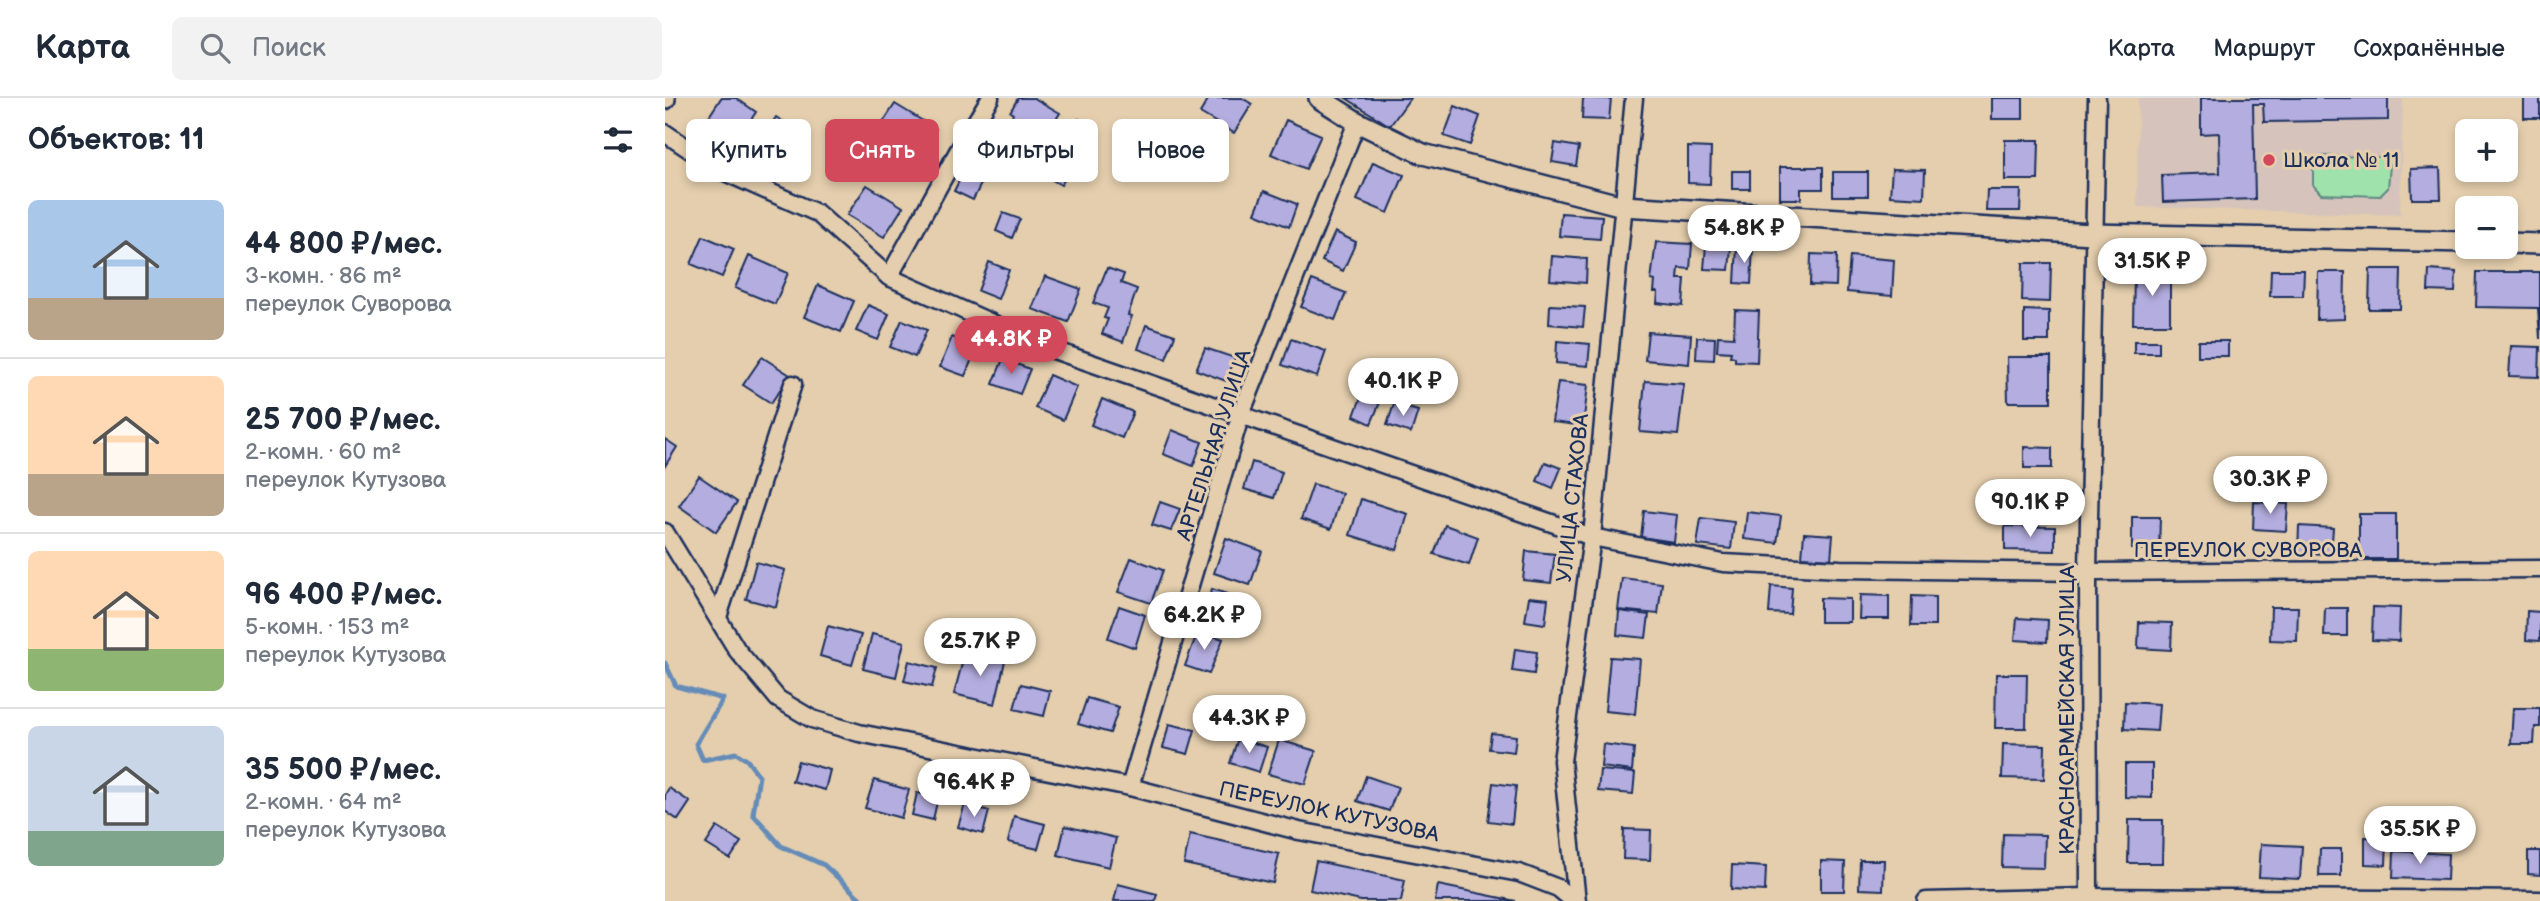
<!DOCTYPE html>
<html lang="ru">
<head>
<meta charset="utf-8">
<style>
  :root { --surface:#fff; --page:#f2f2f3; --text:#1f2937; --muted:#747a83; --line:#e0e1e3; --accent:#d1495b }
  body { margin:0; font-family:"Balsamiq Sans",sans-serif; background:var(--page); color:var(--text); height:100vh; display:flex; flex-direction:column; font-size:26px; white-space:nowrap }
  * { box-sizing:border-box; margin:0 }
  p { font-size:23px; color:var(--muted) }
  .icon { flex:none; width:38px; height:38px; fill:none; stroke:currentColor; stroke-width:2; stroke-linecap:round; stroke-linejoin:round }
  .map { position:relative; flex:1; overflow:hidden }
  .sheet { display:flex; flex-direction:column; background:var(--surface); width:665px }
  .sheet>* { flex:none }
  .top-card { position:absolute; left:21px; top:21px; width:665px; height:63px; display:flex; gap:14px }
  .tools { position:absolute; left:1790px; top:21px; display:grid; gap:14px }
  .tools a { display:grid; place-items:center; width:63px; height:63px; border-radius:10px; background:var(--surface); box-shadow:0 4px 10px #0003; font-size:35px }
  .price { position:absolute; translate:-50% -60px; padding:0 16px; border-radius:24px; background:#fff; color:#222; font-size:23px; line-height:46px; filter:drop-shadow(0 2px 4px #0008) }
  .price::after { content:''; position:absolute; left:50%; top:42px; width:21px; height:16px; margin-left:-10px; background:inherit; clip-path:polygon(0 0,100% 0,50% 100%) }
  .price.on { background:var(--accent); color:#fff }
  ul { padding:0; list-style:none }
  li { display:flex; align-items:center; gap:21px; height:175px; padding:0 28px }
  li+li { border-top:2px solid var(--line) }
  li span { display:grid; place-items:center; flex:none; width:196px; height:140px; border-radius:10px; color:#555 }
  li>.icon { margin-inline-start:auto }
  span .icon { width:84px; height:84px; fill:#fffc; stroke-width:1 }
  li b { font-size:30px }
  h2 { display:flex; justify-content:space-between; align-items:center; height:84px; padding:0 28px; font-size:30px }
  .pill { padding:0 24px; border-radius:10px; background:var(--surface); box-shadow:0 4px 10px #0003; font-size:24px; line-height:63px }
  .pill.on { background:var(--accent); color:#fff }
  header { display:flex; align-items:center; gap:42px; box-sizing:border-box; height:98px; padding:0 35px; background:var(--surface); border-bottom:2px solid var(--line) }
  header strong { font-size:33px }
  nav { display:flex; gap:38px; margin-inline-start:auto; font-size:24px }
  .search { width:490px; height:63px; background:var(--page); display:flex; align-items:center; gap:18px; box-sizing:border-box; padding:0 24px; border-radius:10px; color:var(--muted); font-size:26px }
  main { display:flex; flex:1; min-height:0 }
  .map>svg:first-child { display:block }
</style>
</head>
<body>
<header>
<strong>Карта</strong>
<div class="search"><svg class="icon" aria-label="search" viewBox="0 0 24 24"><circle cx="10" cy="10" r="6"/><path d="M15 15l6 6"/></svg>Поиск</div>
<nav><a>Карта</a><a>Маршрут</a><a>Сохранённые</a></nav>
</header>
<main>
<section class="sheet">
<h2>Объектов: 11<svg class="icon" aria-label="filters" viewBox="0 0 24 24"><path d="M4 7h16M4 17h16"/><circle cx="9" cy="7" r="2"/><circle cx="15" cy="17" r="2"/></svg></h2>
<ul>
<li><span style="background:linear-gradient(#a9c7e8 70%,#b9a48a 0)"><svg class="icon" aria-label="home" viewBox="0 0 24 24"><path d="M3 11l9-7 9 7M6 9v11h12V9"/></svg></span><div><b>44 800 ₽/мес.</b><p>3-комн. · 86 m²</p><p>переулок Суворова</p></div></li>
<li><span style="background:linear-gradient(#ffd9b3 70%,#b9a48a 0)"><svg class="icon" aria-label="home" viewBox="0 0 24 24"><path d="M3 11l9-7 9 7M6 9v11h12V9"/></svg></span><div><b>25 700 ₽/мес.</b><p>2-комн. · 60 m²</p><p>переулок Кутузова</p></div></li>
<li><span style="background:linear-gradient(#ffd9b3 70%,#8fb573 0)"><svg class="icon" aria-label="home" viewBox="0 0 24 24"><path d="M3 11l9-7 9 7M6 9v11h12V9"/></svg></span><div><b>96 400 ₽/мес.</b><p>5-комн. · 153 m²</p><p>переулок Кутузова</p></div></li>
<li><span style="background:linear-gradient(#c9d6e8 75%,#7fa58c 0)"><svg class="icon" aria-label="home" viewBox="0 0 24 24"><path d="M3 11l9-7 9 7M6 9v11h12V9"/></svg></span><div><b>35 500 ₽/мес.</b><p>2-комн. · 64 m²</p><p>переулок Кутузова</p></div></li>
</ul>
</section>
<div class="map">
<svg width="1875" height="803" viewBox="0 0 1875 803">
  <rect width="100%" height="100%" fill="#e4cead"/>
  <filter id="ink" filterUnits="userSpaceOnUse"><feTurbulence type="fractalNoise" baseFrequency=".0143" numOctaves="2"/><feDisplacementMap in="SourceGraphic" scale="14" xChannelSelector="R" yChannelSelector="G"/><feConvolveMatrix kernelMatrix="1 2 1 2 8 2 1 2 1" color-interpolation-filters="sRGB"/></filter>
  <g filter="url(#ink)">
    <path fill="#d6c4bc" d="M1473 0H1738L1735 117 1472 109Z"/>
    <path fill="#a0e2ab" stroke="#5e8884" stroke-width="2" d="M1657 58 1716 59 1725 67 1723 90 1715 98 1656 96 1648 87V67Z"/>
    <g fill="none" stroke-linecap="round" stroke-linejoin="round">
      <path stroke="#658cb8" stroke-width="5" d="M0 565 11 588 58 601 31 646 38 662 71 655 82 662 94 678 88 716 116 748 159 767 198 803"/>
    </g>
    <g fill="#b4addf" stroke="#1b2f5e" stroke-width="2">
      <path d="M56 0H71L91 14 72 43 41 23Z"/>
      <path d="M353 0H369L395 15 376 45 348 29 350 27 344 23 348 16 345 14Z"/>
      <path d="M544 0H577L587 6 569 35 535 15Z"/>
      <path d="M681 0H745L725 28Z"/>
      <path d="M918 0 946 1 944 22 917 21Z"/>
      <rect x="1327" y="0" width="31" height="21"/>
      <path d="M1536 0H1723V22L1599 24 1598 6H1588L1590 101 1498 104 1497 77 1555 75 1554 35 1536 36Z"/>
      <rect x="1859" y="0" width="16" height="20"/>
      <path d="M230 6 271 31 248 68 206 43Z"/>
      <path d="M790 8 815 18 805 47 779 38Z"/>
      <path d="M326 16 348 29 337 48 315 34Z"/>
      <path d="M111 19 138 36 121 62 94 45Z"/>
      <path d="M414 21 431 32 420 49 403 38Z"/>
      <path d="M621 22 656 37 641 71 606 56Z"/>
      <path d="M1340 42H1374L1373 82H1340Z"/>
      <path d="M890 45 914 49 911 68 887 64Z"/>
      <path d="M1023 49 1046 50 1045 86 1023 85Z"/>
      <path d="M708 64 739 77 723 115 692 102Z"/>
      <path d="M390 67 404 75 396 87 382 79Z"/>
      <path d="M1115 69H1158V91H1136V101H1115Z"/>
      <path d="M1775 70 1776 101H1747L1746 71Z"/>
      <path d="M1227 71 1260 72 1259 100 1225 98Z"/>
      <rect x="1067" y="73" width="18" height="18"/>
      <rect x="1168" y="74" width="35" height="24"/>
      <path d="M297 77 316 86 308 102 289 93Z"/>
      <path d="M202 87 238 109 219 139 182 117Z"/>
      <path d="M1322 92H1356L1355 113H1321Z"/>
      <path d="M599 93 632 106 624 129 590 115Z"/>
      <path d="M338 115 355 121 347 140 331 133Z"/>
      <path d="M896 115 937 118 935 141 894 138Z"/>
      <path d="M670 134 691 144 678 173 657 163Z"/>
      <path d="M38 138 69 151 57 179 26 166Z"/>
      <path d="M991 144 1027 146 1025 171 1014 170 1013 181H1020L1018 208 992 205 993 194H989L990 183 986 182Z"/>
      <path d="M1041 147 1066 149 1064 172 1039 171Z"/>
      <path d="M1072 148 1088 149 1086 186 1070 185Z"/>
      <path d="M1146 156 1172 157 1171 188 1145 187Z"/>
      <path d="M84 158 123 175 110 206 70 190Z"/>
      <path d="M887 158 922 161 921 185 885 182Z"/>
      <path d="M1185 158 1229 162 1227 198 1182 194Z"/>
      <path d="M324 164 344 172 333 201 313 193Z"/>
      <path d="M1358 165H1386L1385 204 1357 203Z"/>
      <path d="M442 170 459 176 456 185 472 191 463 217 467 218 458 244 437 236 443 221 439 220 443 210 428 205Z"/>
      <path d="M1705 171H1736L1735 211H1704Z"/>
      <path d="M1606 172H1639L1638 198H1605Z"/>
      <path d="M1764 172 1791 174 1790 194 1763 193Z"/>
      <path d="M1469 174H1505V226H1468Z"/>
      <path d="M1653 174H1680L1679 221 1652 222Z"/>
      <path d="M1812 174H1875V241L1873 210 1811 209Z"/>
      <path d="M380 178 416 191 403 224 367 211Z"/>
      <path d="M647 182 681 195 670 222 636 209Z"/>
      <path d="M153 187 189 203 176 234 139 219Z"/>
      <path d="M203 207 224 216 213 242 191 233Z"/>
      <path d="M885 207 920 209 918 229 884 226Z"/>
      <path d="M1070 212 1094 213 1092 264 1070 263V259L1065 258 1066 254 1052 253 1053 238 1069 239Z"/>
      <path d="M1359 212 1384 213V243H1359Z"/>
      <path d="M237 222 262 232 250 259 225 249Z"/>
      <path d="M481 227 510 237 501 261 473 251Z"/>
      <path d="M983 234 1026 237 1024 266 980 262Z"/>
      <path d="M287 239 312 249 300 278 275 269Z"/>
      <path d="M1032 239 1050 240 1049 262 1031 261Z"/>
      <path d="M626 241 661 253 652 279 617 267Z"/>
      <path d="M892 243 925 246 923 268 891 265Z"/>
      <rect x="1469" y="243" width="25" height="12"/>
      <rect x="1533" y="243" width="30" height="15"/>
      <path d="M1846 248 1875 249 1874 279 1844 278Z"/>
      <path d="M540 250 570 260 561 283 531 272Z"/>
      <path d="M97 259 125 277 106 305 78 287Z"/>
      <path d="M1342 259H1386V304H1343Z"/>
      <path d="M338 261 365 271 355 296 328 286Z"/>
      <path d="M384 277 412 289 398 322 370 310Z"/>
      <path d="M980 283 1019 286 1013 337 975 334Z"/>
      <path d="M893 284 923 287 918 328 887 324Z"/>
      <path d="M698 294 716 302 706 326 689 318Z"/>
      <path d="M437 301 468 314 457 340 426 327Z"/>
      <path d="M729 306 753 313 746 335 722 327Z"/>
      <path d="M507 332 537 344 528 368 498 356Z"/>
      <path d="M0 341 12 349 0 368Z"/>
      <path d="M1359 349 1387 350V370H1359Z"/>
      <path d="M587 364 617 374 609 400 579 391Z"/>
      <path d="M880 364 896 370 888 390 872 383Z"/>
      <path d="M34 378 72 404 51 434 14 408Z"/>
      <path d="M1327 384 1360 385 1359 400 1387 399V415H1338V407H1327Z"/>
      <path d="M648 386 677 395 666 431 636 421Z"/>
      <path d="M696 401 743 416 732 452 685 437Z"/>
      <path d="M495 404 515 411 506 433 487 427Z"/>
      <path d="M1589 404 1623 406 1621 433 1588 431Z"/>
      <path d="M979 413 1012 417 1009 444 976 439Z"/>
      <path d="M1082 414 1116 418 1112 445 1079 441Z"/>
      <rect x="1694" y="416" width="37" height="45"/>
      <path d="M1467 419H1495L1494 452 1467 451Z"/>
      <path d="M1036 420 1069 424 1066 451 1032 447Z"/>
      <path d="M780 427 813 439 804 467 769 456Z"/>
      <path d="M1340 428 1390 429V453L1340 452Z"/>
      <path d="M1634 428 1668 430 1666 456 1633 455Z"/>
      <path d="M1139 435 1168 437 1166 461 1137 459Z"/>
      <path d="M561 440 597 453 585 487 549 475Z"/>
      <path d="M861 453 890 456 886 485 858 482Z"/>
      <path d="M466 460 498 472 486 505 453 494Z"/>
      <path d="M91 464 120 472 111 509 81 501Z"/>
      <path d="M957 480 997 485 993 516 953 512Z"/>
      <path d="M1106 488 1127 490 1125 516 1104 515Z"/>
      <path d="M547 491 571 499 564 522 539 513Z"/>
      <path d="M1195 497 1224 498V521H1194Z"/>
      <path d="M1247 498 1270 499V528H1246Z"/>
      <path d="M864 499 883 501 880 526 860 523Z"/>
      <path d="M1155 500 1185 501V524H1155Z"/>
      <path d="M454 508 480 517 470 550 443 540Z"/>
      <path d="M1606 509H1633L1632 543 1605 542Z"/>
      <path d="M1708 509 1735 510 1734 543 1707 542Z"/>
      <path d="M1660 510H1682V538H1659Z"/>
      <path d="M954 513 984 517 981 540 952 537Z"/>
      <path d="M1862 513 1875 514V543L1861 542Z"/>
      <path d="M1352 520 1383 522 1382 544 1350 542Z"/>
      <path d="M1474 524 1507 525 1506 552 1473 550Z"/>
      <path d="M163 528 196 537 187 567 155 558Z"/>
      <path d="M533 533 558 541 544 576 520 568Z"/>
      <path d="M207 536 239 544 231 579 198 571Z"/>
      <path d="M850 551 872 554 869 576 847 573Z"/>
      <path d="M300 554 340 563 330 606 289 596Z"/>
      <path d="M945 559 975 561 970 616 940 613Z"/>
      <path d="M244 563 272 570 267 589 239 583Z"/>
      <path d="M1331 576H1362L1361 630H1330Z"/>
      <path d="M356 586 385 593 379 618 349 611Z"/>
      <path d="M422 600 454 609 445 635 413 626Z"/>
      <path d="M1460 604 1494 606 1492 633 1459 631Z"/>
      <path d="M1848 610H1875V629H1870L1869 646H1846Z"/>
      <path d="M504 626 530 632 523 656 498 650Z"/>
      <path d="M826 635 851 638 849 654 824 651Z"/>
      <path d="M573 640 602 649 594 674 565 665Z"/>
      <path d="M614 642 651 653 640 686 603 676Z"/>
      <path d="M938 646 969 650 967 673 936 669Z"/>
      <path d="M1338 646 1380 647 1379 681 1337 680Z"/>
      <path d="M133 663 165 672 160 692 127 683Z"/>
      <path d="M1460 666H1487V700L1460 699Z"/>
      <path d="M935 672 970 675 968 696 933 693Z"/>
      <path d="M701 678 733 689 724 713 692 703Z"/>
      <path d="M209 682 244 692 236 720 200 710Z"/>
      <path d="M828 685 851 688 847 726 823 723Z"/>
      <path d="M4 690 25 704 13 722 0 713V697Z"/>
      <path d="M252 695 273 699 268 722 247 717Z"/>
      <path d="M300 706 324 713 318 736 293 729Z"/>
      <path d="M349 718 380 726 373 751 343 744Z"/>
      <path d="M1464 722H1498L1497 765H1463Z"/>
      <path d="M400 728 451 740 444 769 393 757Z"/>
      <path d="M52 729 76 744 65 761 41 746Z"/>
      <path d="M959 731 986 732 985 762 958 761Z"/>
      <path d="M525 736 614 756 608 785 519 766Z"/>
      <path d="M1338 736 1380 737 1379 770 1337 769Z"/>
      <path d="M1700 739 1722 740 1721 767 1700 766Z"/>
      <path d="M1596 746 1637 748 1635 781 1594 779Z"/>
      <path d="M1655 751H1676V778H1654Z"/>
      <path d="M1729 753 1783 756 1782 782 1728 780Z"/>
      <path d="M1863 753H1875V777L1863 776Z"/>
      <path d="M1195 762H1219L1218 792 1194 791Z"/>
      <path d="M651 763 740 782 736 803H696L645 792Z"/>
      <path d="M1156 763 1180 764 1179 793H1156Z"/>
      <path d="M1067 767 1101 769 1100 793 1066 791Z"/>
      <path d="M453 786 492 796 490 803H449Z"/>
      <path d="M773 787 851 803H770Z"/>
    </g>
    <g fill="none" stroke-linecap="round" stroke-linejoin="round">
      <defs>
        <g id="minor">
          <path d="M0 35 55 72 152 115 224 179 383 250 927 439 1058 465 1175 471 1423 474 1875 471"/>
          <path d="M224 179 292 55 325 0"/>
          <path d="M0 434 72 552 113 601 147 621 194 635 465 689 634 733 854 775 893 790 909 803"/>
          <path d="M53 519 128 286"/>
          <path d="M465 689 576 316 692 24"/>
          <path d="M912 803 897 663 927 439 969 0"/>
          <path d="M1261 803 1424 799 1875 802"/>
          <path d="M1424 803 1423 474 1432 0"/>
        </g>
        <g id="tertiary">
          <path d="M654 0 692 24 758 56 958 108 1427 136 1802 144"/>
          <path d="M0 1V0"/>
          <path d="M1841 145 1875 146"/>
        </g>
      </defs>
      <use href="#minor" stroke="#1b2f5e" stroke-width="21"/>
      <use href="#tertiary" stroke="#1b2f5e" stroke-width="24"/>
      <use href="#minor" stroke="#e4cead" stroke-width="16"/>
      <use href="#tertiary" stroke="#e4cead" stroke-width="19"/>
    </g>
  </g>
  <circle fill="#d1495b" stroke="#e4cead" stroke-width="2.5" cx="1604" cy="62" r="7"/>
  <g text-anchor="middle" dominant-baseline="central" stroke-width="6" stroke-linejoin="round" paint-order="stroke">
    <g font-size="21" fill="#1b2f5e" stroke="#e4cead" text-anchor="start">
      <text x="1618" y="62">Школа № 11</text>
    </g>
    <g font-size="21" fill="#1b2f5e" stroke="#e4cead">
      <text transform="translate(549 347) rotate(-72)">АРТЕЛЬНАЯ УЛИЦА</text>
      <text transform="translate(908 400) rotate(-84)">УЛИЦА СТАХОВА</text>
      <text x="1583" y="452">ПЕРЕУЛОК СУВОРОВА</text>
      <text transform="translate(1402 612) rotate(-90)">КРАСНОАРМЕЙСКАЯ УЛИЦА</text>
      <text transform="translate(664 714) rotate(12)">ПЕРЕУЛОК КУТУЗОВА</text>
    </g>
  </g>
</svg>
<div class="tools">
<a>+</a>
<a>−</a>
</div>
<b class="price" style="left:1079px;top:167px">54.8K ₽</b>
<b class="price" style="left:1487px;top:200px">31.5K ₽</b>
<b class="price on" style="left:346px;top:278px">44.8K ₽</b>
<b class="price" style="left:738px;top:320px">40.1K ₽</b>
<b class="price" style="left:1605px;top:418px">30.3K ₽</b>
<b class="price" style="left:1365px;top:441px">90.1K ₽</b>
<b class="price" style="left:539px;top:554px">64.2K ₽</b>
<b class="price" style="left:315px;top:580px">25.7K ₽</b>
<b class="price" style="left:584px;top:657px">44.3K ₽</b>
<b class="price" style="left:309px;top:721px">96.4K ₽</b>
<b class="price" style="left:1755px;top:768px">35.5K ₽</b>
<div class="top-card">
<a class="pill">Купить</a>
<a class="pill on">Снять</a>
<a class="pill">Фильтры</a>
<a class="pill">Новое</a>
</div>
</div>
</main>
</body>
</html>
